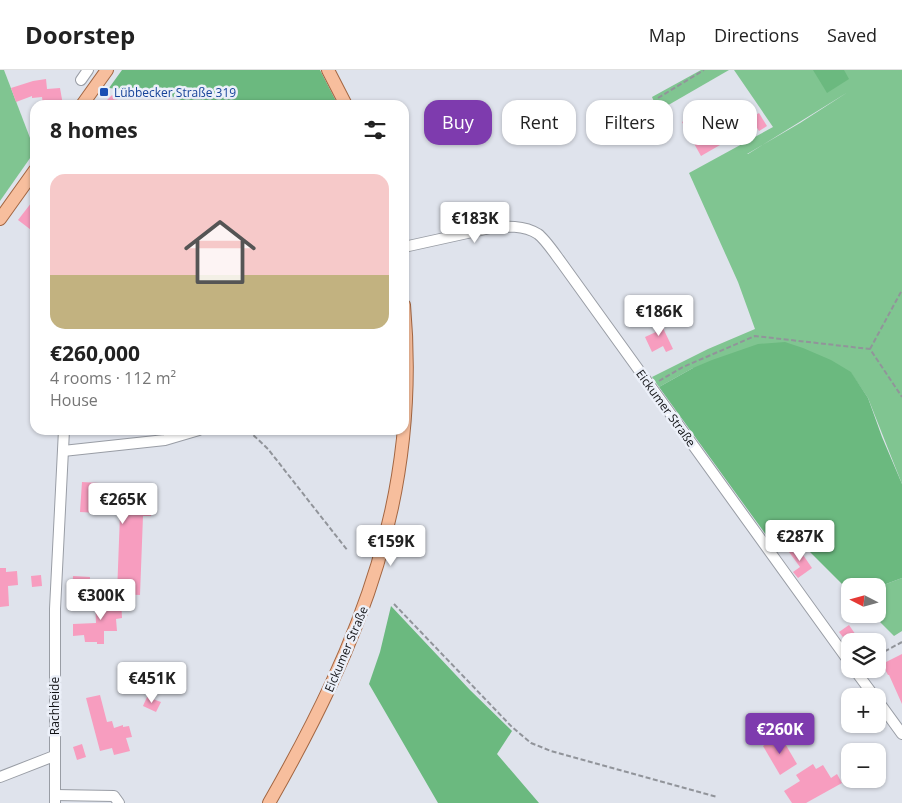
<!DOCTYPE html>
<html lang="en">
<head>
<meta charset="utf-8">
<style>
  :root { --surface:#fff; --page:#f2f2f2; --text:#222; --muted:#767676; --line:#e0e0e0; --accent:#7e3bae }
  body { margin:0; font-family:"Open Sans",sans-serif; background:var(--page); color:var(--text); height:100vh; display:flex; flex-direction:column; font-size:19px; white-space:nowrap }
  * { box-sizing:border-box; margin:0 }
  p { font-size:16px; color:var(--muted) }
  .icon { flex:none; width:28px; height:28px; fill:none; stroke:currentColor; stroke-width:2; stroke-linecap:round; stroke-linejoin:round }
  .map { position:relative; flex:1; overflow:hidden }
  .details { position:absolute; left:30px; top:30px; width:379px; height:335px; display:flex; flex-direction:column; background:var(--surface); border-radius:15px; box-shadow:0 1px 4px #0004 }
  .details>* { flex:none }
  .banner { position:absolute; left:424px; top:30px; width:402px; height:45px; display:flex; gap:10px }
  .needle { width:32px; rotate:276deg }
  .tools { position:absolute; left:841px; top:508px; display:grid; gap:10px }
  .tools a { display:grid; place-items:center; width:45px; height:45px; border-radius:10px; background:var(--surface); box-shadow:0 1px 4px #0004; font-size:25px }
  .price { position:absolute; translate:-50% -42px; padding:0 11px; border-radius:5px; background:#fff; color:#222; font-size:16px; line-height:32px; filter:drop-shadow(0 1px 2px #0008) }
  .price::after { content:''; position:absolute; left:50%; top:30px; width:15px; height:11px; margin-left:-8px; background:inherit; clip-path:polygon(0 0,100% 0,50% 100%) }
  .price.on { background:var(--accent); color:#fff }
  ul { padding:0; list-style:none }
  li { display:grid; align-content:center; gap:10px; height:265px; padding:0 20px }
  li+li { border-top:1px solid var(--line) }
  li span { display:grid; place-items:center; height:155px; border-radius:15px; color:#555 }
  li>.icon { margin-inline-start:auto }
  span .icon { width:90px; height:90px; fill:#fffc; stroke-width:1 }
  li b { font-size:21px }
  h2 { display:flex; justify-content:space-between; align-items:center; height:60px; padding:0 20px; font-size:21px }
  .pill { padding:0 18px; border-radius:15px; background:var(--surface); box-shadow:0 1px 4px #0004; font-size:18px; line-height:45px }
  .pill.on { background:var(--accent); color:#fff }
  header { display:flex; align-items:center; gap:30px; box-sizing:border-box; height:70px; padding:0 25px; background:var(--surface); border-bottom:1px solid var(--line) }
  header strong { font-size:24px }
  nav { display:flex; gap:28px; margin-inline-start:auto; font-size:18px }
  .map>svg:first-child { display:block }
</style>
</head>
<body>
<header>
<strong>Doorstep</strong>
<nav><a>Map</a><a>Directions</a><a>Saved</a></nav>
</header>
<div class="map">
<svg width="902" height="733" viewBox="0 0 902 733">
  <rect width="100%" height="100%" fill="#dfe3ec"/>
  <g fill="#80c591" fill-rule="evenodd">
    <path d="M0 0H4L35 81 0 131Z"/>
    <path d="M701 0H729L658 41 652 27Z"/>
    <path d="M734 0H902V414L868 328 851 303 693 298 659 317 652 307 708 279 755 259 738 212 689 103 773 57ZM848 22 800 53 747 84H748Z"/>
    <path d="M902 508V561L894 566 872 544H878V522L886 514Z"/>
  </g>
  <g fill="#6bb97f">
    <path d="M122 0H320L338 35H192L169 25 109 18Z"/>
    <path d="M813 0H844L849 9 827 23Z"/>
    <path d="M785 272 803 278 831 290 851 302 868 328 882 367 902 414V508L886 514 878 522V516H850V522L789 461 769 469 659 317 693 298 712 290 758 274Z"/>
    <path d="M391 536 470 620 512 661 497 684 539 733H438L369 614 380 582Z"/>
  </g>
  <g fill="#f79dbf">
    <path d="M46 9 47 19 60 18 63 35H43L42 27 32 28V26L16 32 11 18 33 11Z"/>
    <path d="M112 25 118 30 114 35H102Z"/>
    <path d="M759 43 767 56 759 61 751 48Z"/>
    <path d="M694 45 702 58 708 55 720 75 701 86 682 52Z"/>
    <path d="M35 128V163L18 150Z"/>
    <path d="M662 248 666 256 663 258 673 279 666 282 663 276 652 282 645 267 656 262 651 252Z"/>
    <path d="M82 412 153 416 151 446H143L140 525 117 524 120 444 80 442Z"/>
    <path d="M797 476 812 498 798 508 793 502 800 497 789 482Z"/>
    <path d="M0 498H6V502L17 501 18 515 8 516 9 536 0 537Z"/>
    <path d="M41 505 42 516 32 517 31 506Z"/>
    <path d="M73 506 90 507 89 531 72 530Z"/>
    <path d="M121 528 122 548 116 549 117 561H104V574H97V572H85L84 565 73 566V554L96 553 95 529Z"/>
    <path d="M849 555 860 571H846L839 562Z"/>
    <path d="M902 584V634L889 605H888L882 594Z"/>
    <path d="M100 625 107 652 112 651 114 658 123 655V657L129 656 132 667 126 668 130 681 114 685 112 678 100 681 86 628Z"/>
    <path d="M147 627 161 632 156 642 143 636Z"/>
    <path d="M780 665 797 694 780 705 763 676Z"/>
    <path d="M82 674 86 687 77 690 73 677Z"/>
    <path d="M813 694 816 699 823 695 831 708 837 704 842 713 806 733H792L784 721 800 711 796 705Z"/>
  </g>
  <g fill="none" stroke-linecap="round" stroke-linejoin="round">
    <defs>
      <g id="minor">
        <path d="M81 10 88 0"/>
        <path d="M404 177 490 158C506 156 524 155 538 164 545 169 555 184 561 192L850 593"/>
        <path d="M63 381 165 370 199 360"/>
        <path d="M854 599 874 626"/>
        <path d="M878 631 902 664"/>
        <path d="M0 707 54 686"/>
        <path d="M55 725 114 726 119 733"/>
        <path d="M55 733V539L64 360"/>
      </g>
      <g id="major">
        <path d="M328 0 346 35"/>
        <path d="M82 35 107 0"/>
        <path d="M0 149 35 100"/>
        <path d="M269 733C361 572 421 424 404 235"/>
      </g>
    </defs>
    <use href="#minor" stroke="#999da5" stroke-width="12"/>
    <use href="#major" stroke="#a36642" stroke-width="14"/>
    <g stroke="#91949a" stroke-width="2" stroke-dasharray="5 2.5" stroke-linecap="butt">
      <path d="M658 28 704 0"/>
      <path d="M870 279 902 220"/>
      <path d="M659 311 683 297 755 266 870 279 902 327"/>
      <path d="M248 360 268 379 348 481"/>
      <path d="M394 534 512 657 531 673 551 681 717 727"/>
      <path d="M878 585 902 572"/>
    </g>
    <use href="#minor" stroke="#fff" stroke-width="10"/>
    <use href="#major" stroke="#f7be9d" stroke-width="12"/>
  </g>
  <rect fill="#1a4fb4" stroke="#ecf0f9" stroke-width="2" x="99" y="17" width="10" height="10" rx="2.5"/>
  <g text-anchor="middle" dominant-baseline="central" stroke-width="5" stroke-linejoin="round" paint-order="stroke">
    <g font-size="12" fill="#164399" stroke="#ecf0f9" text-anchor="start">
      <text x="114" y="22">Lübbecker Straße 319</text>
    </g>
    <g font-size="12" fill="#111215" stroke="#ecf0f9">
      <text transform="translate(666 338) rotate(54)">Eickumer Straße</text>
      <text transform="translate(346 579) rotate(-67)">Eickumer Straße</text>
      <text transform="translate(54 636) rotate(-90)">Rachheide</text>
    </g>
  </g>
</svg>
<div class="tools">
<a><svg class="needle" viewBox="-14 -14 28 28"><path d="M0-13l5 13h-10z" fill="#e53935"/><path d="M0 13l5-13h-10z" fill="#767676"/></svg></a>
<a><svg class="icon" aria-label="layers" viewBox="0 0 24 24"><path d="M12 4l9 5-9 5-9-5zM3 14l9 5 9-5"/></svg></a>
<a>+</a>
<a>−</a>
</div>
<b class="price" style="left:475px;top:174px">€183K</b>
<b class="price" style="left:659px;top:267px">€186K</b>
<b class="price" style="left:123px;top:455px">€265K</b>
<b class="price" style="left:800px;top:492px">€287K</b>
<b class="price" style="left:391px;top:497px">€159K</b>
<b class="price" style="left:101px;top:551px">€300K</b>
<b class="price" style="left:152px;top:634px">€451K</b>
<b class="price on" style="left:780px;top:685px">€260K</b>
<div class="banner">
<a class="pill on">Buy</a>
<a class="pill">Rent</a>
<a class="pill">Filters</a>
<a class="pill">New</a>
</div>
<section class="details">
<h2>8 homes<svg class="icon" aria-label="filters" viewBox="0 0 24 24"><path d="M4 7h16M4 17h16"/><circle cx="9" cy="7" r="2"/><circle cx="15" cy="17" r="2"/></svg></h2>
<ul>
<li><span style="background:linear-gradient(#f6c9c9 65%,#c2b280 0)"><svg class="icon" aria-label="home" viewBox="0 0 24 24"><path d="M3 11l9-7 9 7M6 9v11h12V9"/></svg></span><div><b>€260,000</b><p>4 rooms · 112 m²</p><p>House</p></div></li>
</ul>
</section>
</div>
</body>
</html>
